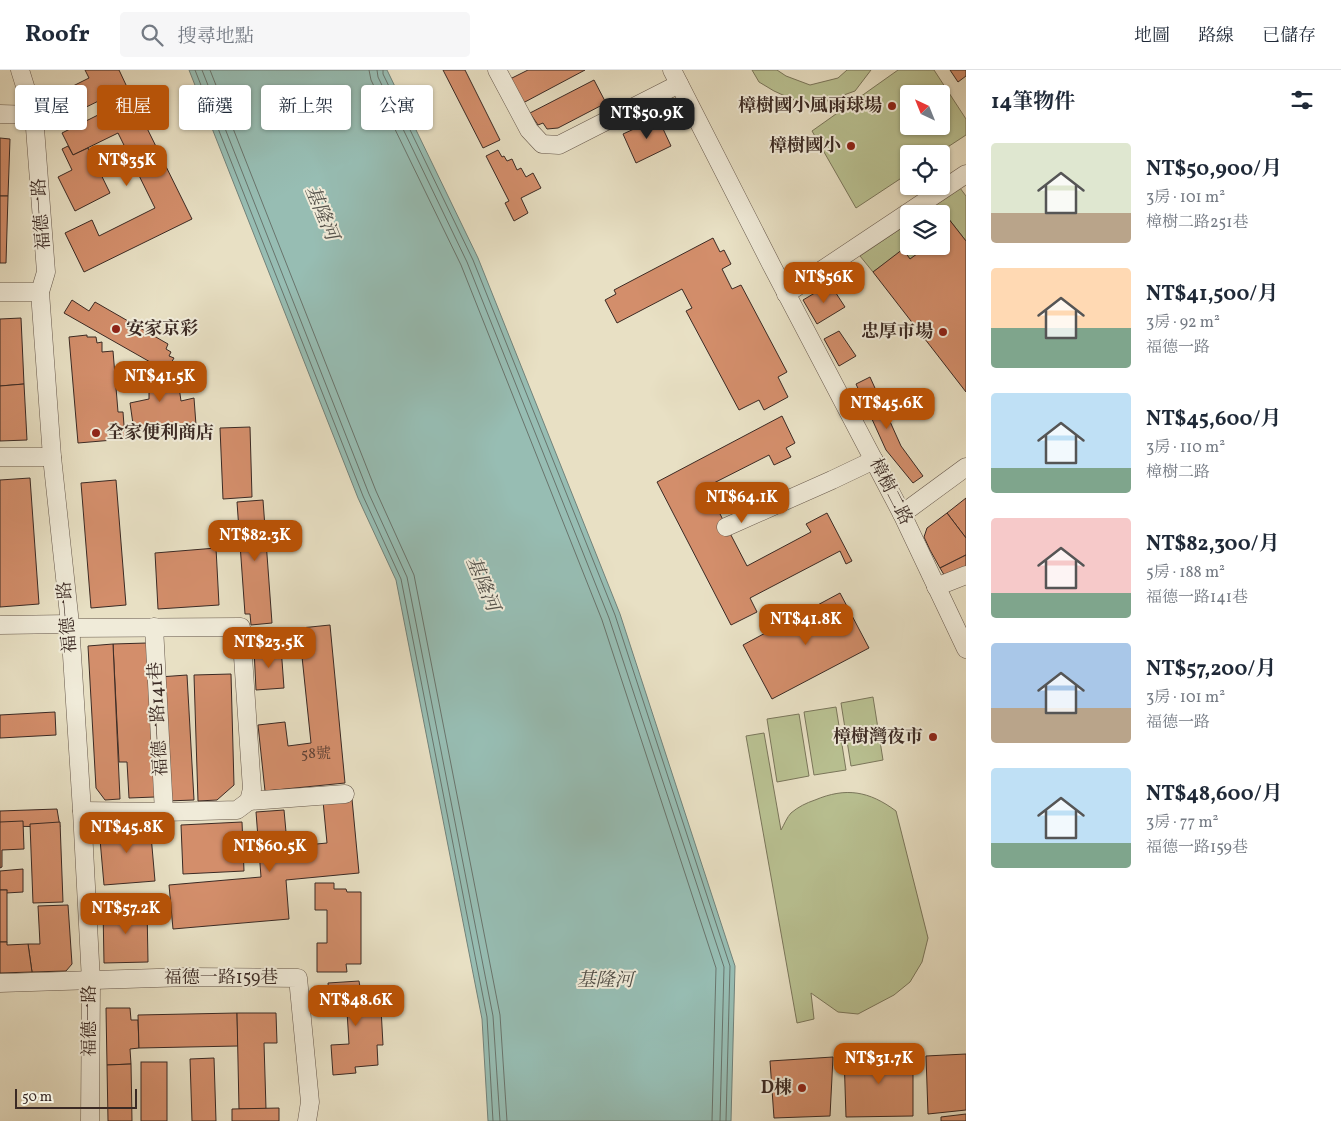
<!DOCTYPE html>
<html lang="zh-TW">
<head>
<meta charset="utf-8">
<style>
  :root { --surface:#fff; --page:#f6f6f7; --text:#1f2937; --muted:#747a83; --line:#e0e1e3; --accent:#b45309 }
  body { margin:0; font-family:Vollkorn,"Noto Serif TC",serif; background:var(--page); color:var(--text); height:100vh; display:flex; flex-direction:column; font-size:19px; white-space:nowrap }
  * { box-sizing:border-box; margin:0 }
  p { font-size:16px; color:var(--muted) }
  .icon { flex:none; width:28px; height:28px; fill:none; stroke:currentColor; stroke-width:2; stroke-linecap:round; stroke-linejoin:round }
  .map { position:relative; flex:1; overflow:hidden }
  .drawer { display:flex; flex-direction:column; background:var(--surface); width:375px }
  .drawer>* { flex:none }
  .hud { position:absolute; left:15px; top:15px; width:475px; height:45px; display:flex; gap:10px }
  .needle { width:32px; rotate:317deg }
  .controls { position:absolute; left:900px; top:15px; display:grid; gap:10px }
  .controls a { display:grid; place-items:center; width:50px; height:50px; border-radius:5px; background:var(--surface); box-shadow:0 1px 4px #0004; font-size:25px }
  .scale { position:absolute; left:15px; bottom:12px; width:122px; box-sizing:border-box; padding-left:5px; border:2px solid #3b2a24; border-top:0; font-size:14px; line-height:18px; white-space:nowrap; color:#3b2a24; -webkit-text-stroke:4px #f0ebd9; paint-order:stroke }
  .price { position:absolute; translate:-50% -42px; padding:0 11px; border-radius:10px; background:var(--accent); color:#fff; font-size:16px; line-height:32px; filter:drop-shadow(0 1px 2px #0008) }
  .price::after { content:''; position:absolute; left:50%; top:30px; width:15px; height:11px; margin-left:-8px; background:inherit; clip-path:polygon(0 0,100% 0,50% 100%) }
  .price.current { background:#222; color:#fff }
  ul { padding:0; list-style:none }
  li { display:flex; align-items:center; gap:15px; height:125px; padding:0 25px }
  li span { display:grid; place-items:center; flex:none; width:140px; height:100px; border-radius:5px; color:#555 }
  li>.icon { margin-inline-start:auto }
  span .icon { width:60px; height:60px; fill:#fffc; stroke-width:1 }
  li b { font-size:21px }
  h2 { display:flex; justify-content:space-between; align-items:center; height:60px; padding:0 25px; font-size:21px }
  .chip { padding:0 18px; border-radius:5px; background:var(--surface); box-shadow:0 1px 4px #0004; font-size:18px; line-height:45px }
  .chip.current { background:var(--accent); color:#fff }
  header { display:flex; align-items:center; gap:30px; box-sizing:border-box; height:70px; padding:0 25px; background:var(--surface); border-bottom:1px solid var(--line) }
  header strong { font-size:24px }
  nav { display:flex; gap:28px; margin-inline-start:auto; font-size:18px }
  .search { width:350px; height:45px; background:var(--page); display:flex; align-items:center; gap:12px; box-sizing:border-box; padding:0 18px; border-radius:5px; color:var(--muted); font-size:19px }
  main { display:flex; flex:1; min-height:0 }
  .map>svg:first-child { display:block }
</style>
</head>
<body>
<header>
<strong>Roofr</strong>
<div class="search"><svg class="icon" aria-label="search" viewBox="0 0 24 24"><circle cx="10" cy="10" r="6"/><path d="M15 15l6 6"/></svg>搜尋地點</div>
<nav><a>地圖</a><a>路線</a><a>已儲存</a></nav>
</header>
<main>
<div class="map">
<svg width="966" height="1051" viewBox="0 0 966 1051">
  <rect width="100%" height="100%" fill="#e8e0c4"/>
  <filter id="stains"><feTurbulence type="fractalNoise" baseFrequency=".004" numOctaves="4"/><feColorMatrix values="0 0 0 0 .2 0 0 0 0 .09 0 0 0 0 .02 0 0 0 .5 -.17"/></filter>
  <radialGradient id="worn" r=".72"><stop offset=".6" stop-color="#630" stop-opacity="0"/><stop offset="1" stop-color="#630" stop-opacity=".3"/></radialGradient>
  <g fill="#b9c192" stroke="#7a765b" fill-rule="evenodd">
    <path d="M752 0H777L786 6 810 15 838 8 847 0H871L855 21 827 31 803 34 774 21 759 12Z"/>
    <path d="M898 0H934L966 49V65L937 84H909V103L856 138 812 61ZM909 24H941V56H909Z"/>
    <path d="M960 118 966 126V171L948 148 941 153V144H922Z"/>
    <path d="M909 153V176H928L910 189 903 180 873 202 860 186Z"/>
    <path d="M873 627 883 690 851 696 841 633Z"/>
    <path d="M836 637 846 700 814 705 804 642Z"/>
    <path d="M799 644 809 706 777 712 767 649Z"/>
    <path d="M764 663 781 760C784 755 787 747 791 743 798 737 806 733 815 730 846 717 869 721 896 741L928 868 922 892 910 912 894 925 858 944 838 942 811 923 814 949 797 953 746 666Z"/>
  </g>
  <path fill="#97bdb3" stroke="#72827a" d="M189 0H387L478 188 620 544 735 896 731 1051H488L482 949 396 510 358 428Z"/>
  <g fill="none" stroke-linecap="round" stroke-linejoin="round">
    <g stroke="#69746c" stroke-width="1">
      <path d="M195 0 363 426 401 509 487 947 493 1051"/>
      <path d="M202 0 369 424 407 507 493 946 500 1051"/>
      <path d="M210 0 376 421 414 505 500 945 507 1051"/>
      <path d="M369 0 371 10 461 195 602 550 716 898 712 1051"/>
      <path d="M377 0 378 7 467 192 609 548 724 897 720 1051"/>
      <path d="M383 0V4L473 190 615 545 730 896 726 1051"/>
    </g>
  </g>
  <g fill="#d38e6b" stroke="#3b2a24">
    <path d="M85 0H119L127 17 72 44 61 22 89 8Z"/>
    <path d="M443 0H465L500 70 483 78Z"/>
    <path d="M528 0H585L523 33 510 9Z"/>
    <path d="M950 0H966V6L958 12Z"/>
    <path d="M594 10 606 33 558 58 547 59 543 53 538 55 530 43Z"/>
    <path d="M132 28 192 149 84 202 65 163 92 150 99 166 155 138 118 63 73 85 62 63Z"/>
    <path d="M658 48 671 76 636 93 623 64Z"/>
    <path d="M0 68 10 69 8 126H0Z"/>
    <path d="M68 76 73 85 88 78 110 123 75 141 58 107 72 100 62 79Z"/>
    <path d="M498 80 502 87 504 86 507 91 512 89 517 100 521 98 526 107 533 103 541 118 521 128 528 143 514 151 505 133 509 131 486 86Z"/>
    <path d="M0 126H8L6 193H0Z"/>
    <path d="M948 148 966 171V322L873 202 903 179 910 189 928 176H941V153Z"/>
    <path d="M713 168 720 182 724 180 731 194 722 199 732 219 741 215 787 302 778 307 788 327 764 340 759 330 739 340 686 241 692 238 682 219 617 253 605 230 616 224 614 220Z"/>
    <path d="M830 214 845 237 817 254 803 230Z"/>
    <path d="M72 230 89 241 95 232 168 274 166 279 171 282 169 286 174 288 170 295 177 299 173 305 64 243Z"/>
    <path d="M21 248 24 314 0 316V249Z"/>
    <path d="M839 261 856 286 839 296 824 269Z"/>
    <path d="M87 265V267H96L97 273 102 272V282L113 281 118 342H123L125 369 78 373 69 267Z"/>
    <path d="M142 294 179 317 181 331 194 328 196 355 134 361 130 333 149 329V319L135 321 133 295Z"/>
    <path d="M870 307 901 376 923 406 913 413 886 380 856 314Z"/>
    <path d="M24 314 27 370 0 371V316Z"/>
    <path d="M782 346 795 373 786 378 791 387 774 395 769 385 706 417 747 496 811 462 806 454 827 443 852 491 846 494 840 481 750 528 757 542 731 555 657 412Z"/>
    <path d="M250 357 252 427 223 429 220 358Z"/>
    <path d="M30 408 39 534 0 537V410Z"/>
    <path d="M116 410 126 535 91 538 81 413Z"/>
    <path d="M966 428V468L947 443Z"/>
    <path d="M263 430 272 553 251 555 250 544H245L237 432Z"/>
    <path d="M947 443 966 468V485L940 498 930 480 924 467 927 458Z"/>
    <path d="M216 478 219 535 158 539 155 483Z"/>
    <path d="M966 485V503L949 513 940 498Z"/>
    <path d="M840 523 869 578 772 629 743 575Z"/>
    <path d="M330 555 345 713 265 721 258 655 285 652 288 676 311 673 301 577 283 579 281 560Z"/>
    <path d="M147 573 155 727 129 728 127 692H119L113 574Z"/>
    <path d="M113 574 120 729 105 730 96 718 88 576Z"/>
    <path d="M281 577 284 618 256 620 254 579Z"/>
    <path d="M231 604 234 715 217 730 198 731 194 605Z"/>
    <path d="M187 605 194 730 167 731 159 607Z"/>
    <path d="M55 642 56 665 0 668V645Z"/>
    <path d="M352 729 359 803 286 810 289 849 173 859 169 815 261 807 256 742 284 740 287 773 306 771V775L327 773 323 731Z"/>
    <path d="M57 739 60 757 0 756V741Z"/>
    <path d="M23 751 24 779 2 780V797L0 798V752Z"/>
    <path d="M60 752 63 832 33 833 30 754Z"/>
    <path d="M242 752 244 801 183 804 181 755Z"/>
    <path d="M150 754 155 811 104 815 99 758Z"/>
    <path d="M23 799V822L6 823 7 820H0V801Z"/>
    <path d="M315 813H334V819H346L347 822H361V894H346L347 902H317V873H327V840H315Z"/>
    <rect x="0" y="820" width="7" height="52"/>
    <path d="M68 835 72 894 66 901 32 902 28 874H40L38 836Z"/>
    <path d="M147 837 148 892 104 893 103 838Z"/>
    <path d="M0 872H7V875L28 874 32 902 0 903Z"/>
    <path d="M359 911 360 917 374 916 376 938H381L383 975H377L378 995 355 997 356 1003 333 1005 331 975 349 974 347 941 330 942 328 913Z"/>
    <path d="M106 938H130L131 950H138L139 978 130 979 131 994 107 995Z"/>
    <path d="M237 943 238 976 139 978 138 945Z"/>
    <path d="M237 943H276L277 973H264L266 1039H239Z"/>
    <path d="M913 983V1046L846 1047 844 985Z"/>
    <path d="M966 984V1040L928 1044 926 986Z"/>
    <path d="M833 987 830 1046 774 1048 770 991Z"/>
    <path d="M214 988 216 1051H192L190 989Z"/>
    <rect x="141" y="992" width="26" height="59"/>
    <path d="M131 994 132 1051H108L107 995Z"/>
    <path d="M279 1038V1051H232V1039Z"/>
    <path d="M966 1044V1051H941V1047Z"/>
  </g>
  <g fill="none" stroke-linecap="round" stroke-linejoin="round">
    <defs>
      <g id="minor">
        <path d="M20 0 34 45 46 202 40 222 52 387 70 554 82 741 91 911 90 1051"/>
        <path d="M497 0 529 60 542 74 559 75 679 14"/>
        <path d="M672 0 773 198 902 444 966 579"/>
        <path d="M0 44 34 45"/>
        <path d="M0 222H40"/>
        <path d="M786 224 966 104"/>
        <path d="M0 387H52"/>
        <path d="M902 444 966 397"/>
        <path d="M726 457 832 410 874 390"/>
        <path d="M936 517 966 505"/>
        <path d="M0 555 70 554"/>
        <path d="M154 557 164 742"/>
        <path d="M70 558 241 557 252 719 249 731 237 740 164 742 82 741"/>
        <path d="M249 731 345 724"/>
        <path d="M0 913 188 907 298 908 310 1032 307 1051"/>
      </g>
    </defs>
    <use href="#minor" stroke="#66584c" stroke-width="19"/>
    <use href="#minor" stroke="#f0ebd9" stroke-width="18"/>
  </g>
  <g fill="#8f2418" stroke="#f0ebd9" stroke-width="2">
    <circle cx="892" cy="36" r="5"/>
    <circle cx="851" cy="76" r="5"/>
    <circle cx="116" cy="259" r="5"/>
    <circle cx="943" cy="262" r="5"/>
    <circle cx="96" cy="363" r="5"/>
    <circle cx="933" cy="667" r="5"/>
    <circle cx="802" cy="1018" r="5"/>
  </g>
  <g text-anchor="middle" dominant-baseline="central" stroke-width="4" stroke-linejoin="round" paint-order="stroke">
    <g font-size="15" fill="#614336">
      <text x="316" y="684">58號</text>
    </g>
    <g font-size="18" font-weight="bold" fill="#3b2a24" stroke="#f0ebd9" text-anchor="end">
      <text x="882" y="36">樟樹國小風雨球場</text>
      <text x="841" y="76">樟樹國小</text>
      <text x="126" y="259" text-anchor="start">安家京彩</text>
      <text x="933" y="262">忠厚市場</text>
      <text x="106" y="363" text-anchor="start">全家便利商店</text>
      <text x="923" y="667">樟樹灣夜市</text>
      <text x="792" y="1018">D棟</text>
    </g>
    <g font-size="18" fill="#3b2a24" stroke="#f0ebd9">
      <text transform="translate(42 144) rotate(-94)">福德一路</text>
      <text transform="translate(890 422) rotate(63)">樟樹二路</text>
      <text transform="translate(68 547) rotate(-95)">福德一路</text>
      <text transform="translate(159 649) rotate(-93)">福德一路141巷</text>
      <text x="221" y="908">福德一路159巷</text>
      <text transform="translate(90 951) rotate(-90)">福德一路</text>
    </g>
    <g font-size="19" font-style="italic" fill="#524f48" stroke="#f0ebd9">
      <text transform="translate(321 143) rotate(67)">基隆河</text>
      <text transform="translate(482 514) rotate(67)">基隆河</text>
      <text x="605" y="911">基隆河</text>
    </g>
  </g>
  <rect width="100%" height="100%" filter="url(#stains)"/>
  <rect width="100%" height="100%" fill="url(#worn)"/>
</svg>
<div class="controls">
<a><svg class="needle" viewBox="-14 -14 28 28"><path d="M0-13l5 13h-10z" fill="#e53935"/><path d="M0 13l5-13h-10z" fill="#747a83"/></svg></a>
<a><svg class="icon" aria-label="locate" viewBox="0 0 24 24"><circle cx="12" cy="12" r="6"/><path d="M12 2v4M12 18v4M2 12h4M18 12h4"/></svg></a>
<a><svg class="icon" aria-label="layers" viewBox="0 0 24 24"><path d="M12 4l9 5-9 5-9-5zM3 14l9 5 9-5"/></svg></a>
</div>
<div class="scale">50 m</div>
<b class="price current" style="left:647px;top:70px">NT$50.9K</b>
<b class="price" style="left:127px;top:117px">NT$35K</b>
<b class="price" style="left:824px;top:234px">NT$56K</b>
<b class="price" style="left:160px;top:333px">NT$41.5K</b>
<b class="price" style="left:887px;top:360px">NT$45.6K</b>
<b class="price" style="left:742px;top:454px">NT$64.1K</b>
<b class="price" style="left:255px;top:492px">NT$82.3K</b>
<b class="price" style="left:806px;top:576px">NT$41.8K</b>
<b class="price" style="left:269px;top:599px">NT$23.5K</b>
<b class="price" style="left:127px;top:784px">NT$45.8K</b>
<b class="price" style="left:270px;top:803px">NT$60.5K</b>
<b class="price" style="left:126px;top:865px">NT$57.2K</b>
<b class="price" style="left:356px;top:957px">NT$48.6K</b>
<b class="price" style="left:879px;top:1015px">NT$31.7K</b>
<div class="hud">
<a class="chip">買屋</a>
<a class="chip current">租屋</a>
<a class="chip">篩選</a>
<a class="chip">新上架</a>
<a class="chip">公寓</a>
</div>
</div>
<section class="drawer">
<h2>14筆物件<svg class="icon" aria-label="filters" viewBox="0 0 24 24"><path d="M4 7h16M4 17h16"/><circle cx="9" cy="7" r="2"/><circle cx="15" cy="17" r="2"/></svg></h2>
<ul>
<li><span style="background:linear-gradient(#dfe7d0 70%,#b9a48a 0)"><svg class="icon" aria-label="home" viewBox="0 0 24 24"><path d="M3 11l9-7 9 7M6 9v11h12V9"/></svg></span><div><b>NT$50,900/月</b><p>3房 · 101 m²</p><p>樟樹二路251巷</p></div></li>
<li><span style="background:linear-gradient(#ffd9b3 60%,#7fa58c 0)"><svg class="icon" aria-label="home" viewBox="0 0 24 24"><path d="M3 11l9-7 9 7M6 9v11h12V9"/></svg></span><div><b>NT$41,500/月</b><p>3房 · 92 m²</p><p>福德一路</p></div></li>
<li><span style="background:linear-gradient(#bfe0f5 75%,#7fa58c 0)"><svg class="icon" aria-label="home" viewBox="0 0 24 24"><path d="M3 11l9-7 9 7M6 9v11h12V9"/></svg></span><div><b>NT$45,600/月</b><p>3房 · 110 m²</p><p>樟樹二路</p></div></li>
<li><span style="background:linear-gradient(#f6c9c9 75%,#7fa58c 0)"><svg class="icon" aria-label="home" viewBox="0 0 24 24"><path d="M3 11l9-7 9 7M6 9v11h12V9"/></svg></span><div><b>NT$82,300/月</b><p>5房 · 188 m²</p><p>福德一路141巷</p></div></li>
<li><span style="background:linear-gradient(#a9c7e8 65%,#b9a48a 0)"><svg class="icon" aria-label="home" viewBox="0 0 24 24"><path d="M3 11l9-7 9 7M6 9v11h12V9"/></svg></span><div><b>NT$57,200/月</b><p>3房 · 101 m²</p><p>福德一路</p></div></li>
<li><span style="background:linear-gradient(#bfe0f5 75%,#7fa58c 0)"><svg class="icon" aria-label="home" viewBox="0 0 24 24"><path d="M3 11l9-7 9 7M6 9v11h12V9"/></svg></span><div><b>NT$48,600/月</b><p>3房 · 77 m²</p><p>福德一路159巷</p></div></li>
</ul>
</section>
</main>
</body>
</html>
